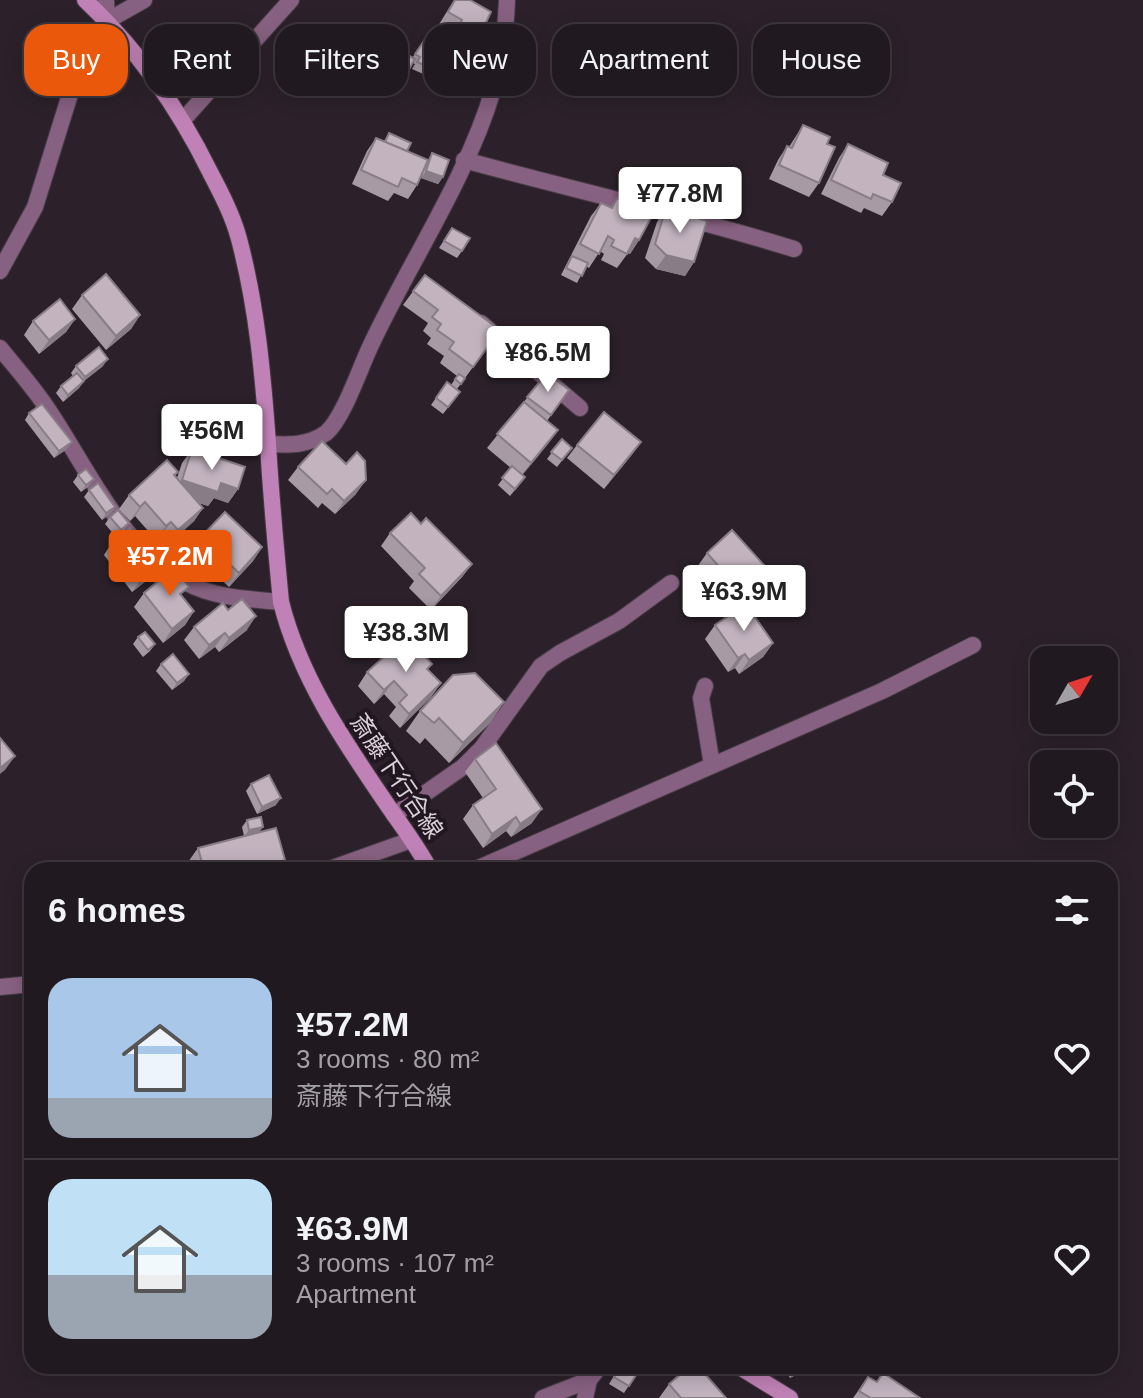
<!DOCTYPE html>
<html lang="en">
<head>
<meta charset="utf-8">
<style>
  :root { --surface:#211920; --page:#2d262d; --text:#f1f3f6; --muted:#a2a0a5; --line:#3e383e; --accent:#ea580c }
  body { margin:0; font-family:Arial,"Noto Sans JP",sans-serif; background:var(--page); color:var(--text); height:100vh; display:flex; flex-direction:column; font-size:30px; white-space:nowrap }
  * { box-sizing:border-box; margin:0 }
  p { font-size:26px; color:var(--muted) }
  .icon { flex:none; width:44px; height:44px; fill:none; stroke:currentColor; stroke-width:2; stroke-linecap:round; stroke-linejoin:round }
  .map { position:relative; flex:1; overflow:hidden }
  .panel { position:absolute; left:24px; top:862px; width:1094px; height:512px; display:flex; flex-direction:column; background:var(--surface); border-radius:24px; box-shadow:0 4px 20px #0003,0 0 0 2px var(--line) }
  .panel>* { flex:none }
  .guide { position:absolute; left:24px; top:24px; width:1096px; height:72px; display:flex; gap:16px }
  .needle { width:52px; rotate:51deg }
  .controls { position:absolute; left:1030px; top:646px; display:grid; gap:16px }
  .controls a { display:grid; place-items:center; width:88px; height:88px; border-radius:16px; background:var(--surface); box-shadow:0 4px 20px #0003,0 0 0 2px var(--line); font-size:40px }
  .price { position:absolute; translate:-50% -68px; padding:0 18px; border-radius:8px; background:#fff; color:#222; font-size:26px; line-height:52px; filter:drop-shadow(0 2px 4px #0008) }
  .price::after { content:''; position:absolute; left:50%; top:48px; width:24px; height:18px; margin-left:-12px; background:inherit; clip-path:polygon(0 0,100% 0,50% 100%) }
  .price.current { background:var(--accent); color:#fff }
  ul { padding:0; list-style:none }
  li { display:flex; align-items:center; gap:24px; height:200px; padding:0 24px }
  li+li { border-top:2px solid var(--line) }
  li span { display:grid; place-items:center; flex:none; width:224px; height:160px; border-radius:24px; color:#555 }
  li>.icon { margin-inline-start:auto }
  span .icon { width:96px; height:96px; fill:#fffc; stroke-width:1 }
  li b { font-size:34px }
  h2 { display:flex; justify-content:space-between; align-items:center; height:96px; padding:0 24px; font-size:34px }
  .pill { padding:0 28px; border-radius:24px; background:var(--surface); box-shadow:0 4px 20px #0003,0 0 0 2px var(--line); font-size:28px; line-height:72px }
  .pill.current { background:var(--accent); color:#fff }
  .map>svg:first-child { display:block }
</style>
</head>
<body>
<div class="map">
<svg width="1143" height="1398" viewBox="0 0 1143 1398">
  <rect width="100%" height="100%" fill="#2c212a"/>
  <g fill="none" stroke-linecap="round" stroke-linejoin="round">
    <defs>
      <g id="minor">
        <path d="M106 0 107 21"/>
        <path d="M183 120 291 0"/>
        <path d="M464 160C574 190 685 215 794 249"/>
        <path d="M0 271 35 207 85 46 107 21 144 0"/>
        <path d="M481 323 580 408"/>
        <path d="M0 348C16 368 35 389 49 411 88 469 121 547 185 582 214 598 249 599 281 602"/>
        <path d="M268 444C289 445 307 446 326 433 343 419 360 368 370 347 409 263 467 178 493 90 502 61 506 30 507 0"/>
        <path d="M705 686 701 698 712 765"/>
        <path d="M394 815 463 767 482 748 541 666 560 653 619 621 671 583"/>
        <path d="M327 870 411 840"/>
        <path d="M474 870 882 691 973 645"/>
        <path d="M0 987 32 984"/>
        <path d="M543 1398 589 1380"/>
        <path d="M585 1398 589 1380 600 1366"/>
      </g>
      <g id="secondary">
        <path d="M85 0C138 50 178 107 210 172 221 193 233 216 239 239 257 307 263 375 268 444 271 497 276 550 281 602 300 677 343 740 386 803 401 825 418 847 430 870"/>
        <path d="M738 1366 790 1398"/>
      </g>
    </defs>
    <use href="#minor" stroke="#483d46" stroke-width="18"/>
    <use href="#secondary" stroke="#483d46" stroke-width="18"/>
    <use href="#minor" stroke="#876181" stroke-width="16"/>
    <use href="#secondary" stroke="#c082b6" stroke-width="16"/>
  </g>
  <g fill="#a79aa4">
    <path d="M454 0H470L482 31 472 44 460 38 457 43 450 40 453 34 438 26Z"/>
    <path d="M428 35 435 70 430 77 412 69 415 64 413 63 403 80 390 73 402 52 413 57Z"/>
    <path d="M484 38 488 61 476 58 479 46Z"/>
    <path d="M803 125 827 144 819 183 809 197 769 179 778 160 787 146 789 147Z"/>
    <path d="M389 133 407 151 428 160 432 153 443 177 438 184 421 178 425 167 417 185 408 199 394 193 388 201 352 184 367 151 376 138 384 141Z"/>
    <path d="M848 144 883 175 892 202 882 216 864 208 861 213 821 194 839 158Z"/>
    <path d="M617 198 639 240 630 254 628 253 617 268 601 260 604 254 600 251 589 268 586 266 577 283 561 275 591 216 601 203 611 207Z"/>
    <path d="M666 208 694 262 685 276 656 269 645 258 657 222Z"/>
    <path d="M452 228 462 251 457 258 439 248Z"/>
    <path d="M425 275 500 330 457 389 460 392 443 414 431 405 447 382 451 385 457 376 440 363 444 356 427 344 431 338 423 331 428 323 403 305Z"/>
    <path d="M82 295 140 315 131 329 106 350 72 309Z"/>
    <path d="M75 319 66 332 39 354 24 335 33 321Z"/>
    <path d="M76 366H103L84 381 79 388 63 402 56 393 61 386 73 376 71 373Z"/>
    <path d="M547 373 569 390 547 421 558 430 522 475 520 484 510 496 498 485 511 468 487 448Z"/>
    <path d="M29 413 67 449 54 458 25 420Z"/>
    <path d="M562 439 572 448 557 467 547 459Z"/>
    <path d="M641 442 604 489 567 458 577 445Z"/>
    <path d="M192 449 238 489 228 503 214 498 208 506 199 503 203 508 194 521 169 544 161 535 156 540 135 516 130 521 119 509 129 495 178 472 175 476 177 478 182 463Z"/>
    <path d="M298 467 356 494 335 514 322 503 318 508 288 480Z"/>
    <path d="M78 475 89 486 81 492 73 482Z"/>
    <path d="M89 490 115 507 110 514 102 520 84 497Z"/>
    <path d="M110 517 129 523 124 530 116 537 105 524Z"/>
    <path d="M421 524 472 564 462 577 431 610 409 588 414 581 381 546 390 533Z"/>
    <path d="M201 537 262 547 253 561 229 587 191 551Z"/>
    <path d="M113 541 153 558 151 561 156 568 146 581 132 592 104 555Z"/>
    <path d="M707 553 763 588 746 604 737 594 729 602 697 567Z"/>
    <path d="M144 593 182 596 194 611 185 625 163 643 134 607Z"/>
    <path d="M228 610 247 630 219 652 215 647 199 659 184 640 194 627Z"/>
    <path d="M715 625 773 643 763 657 739 674 735 668 728 672 705 639Z"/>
    <path d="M427 633 454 637 437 654 423 640Z"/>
    <path d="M138 637 155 644 150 651 143 657 133 644Z"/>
    <path d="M161 664 189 674 184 681 172 690 156 671Z"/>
    <path d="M428 670 441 683 431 697 400 728 389 716 396 707 384 694 374 704 358 686 367 672Z"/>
    <path d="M504 702 490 723 449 763 425 738 420 744 406 731 420 711Z"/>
    <path d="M475 759 532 823 511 837 506 831 483 848 463 819 473 805 483 798 465 772Z"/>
    <path d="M251 784 276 805 257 814 246 791Z"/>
    <path d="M247 820 259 832 278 870H190L188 862 198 848 244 836 242 827Z"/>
    <path d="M620 1366H642L624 1393 609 1384Z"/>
    <path d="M783 1366H812L790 1378Z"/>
    <path d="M868 1377 877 1382 920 1398H853Z"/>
    <path d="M669 1384 726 1398H659Z"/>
  </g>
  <g fill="#887d86">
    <path d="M481 51 493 54 488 61 476 58Z"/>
    <path d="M426 171 443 177 438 184 421 178Z"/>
    <path d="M635 238 639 240 630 254 625 252Z"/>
    <path d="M666 255 694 262 685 276 656 269Z"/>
    <path d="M140 315 131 329 106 350 116 336Z"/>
    <path d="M75 319 66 332 39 354 49 340Z"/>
    <path d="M108 359 103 366 80 384 85 377Z"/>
    <path d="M84 381 79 388 63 402 68 395Z"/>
    <path d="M558 430 548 444 521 477 531 463Z"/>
    <path d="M72 442 67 449 54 458 59 451Z"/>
    <path d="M641 442 631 456 604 489 614 475Z"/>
    <path d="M94 479 89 486 81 492 86 485Z"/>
    <path d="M182 480 221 483 238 489 228 503 214 498 208 506 172 493Z"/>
    <path d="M366 480 356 494 335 514 344 501Z"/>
    <path d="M145 502 135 516 130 521 140 507Z"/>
    <path d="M115 507 110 514 102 520 106 513Z"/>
    <path d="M203 508 194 521 169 544 178 530Z"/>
    <path d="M171 522 161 535 156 540 166 526Z"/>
    <path d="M262 547 253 561 229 587 239 573Z"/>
    <path d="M472 564 462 577 431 610 441 596Z"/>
    <path d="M156 568 146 581 132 592 142 578Z"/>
    <path d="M773 575 763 588 746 604 756 590Z"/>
    <path d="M747 580 737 594 729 602 738 588Z"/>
    <path d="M194 611 185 625 163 643 172 629Z"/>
    <path d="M256 616 247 630 219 652 229 638Z"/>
    <path d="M459 630 454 637 437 654 442 647Z"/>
    <path d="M225 633 215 647 199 659 209 645Z"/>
    <path d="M773 643 763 657 739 674 749 660Z"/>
    <path d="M745 654 735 668 728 672 738 658Z"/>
    <path d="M189 674 184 681 172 690 177 683Z"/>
    <path d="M394 681 384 694 374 704 384 690Z"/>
    <path d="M441 683 431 697 400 728 409 714Z"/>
    <path d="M504 702 490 723 449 763 463 743Z"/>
    <path d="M15 756 5 770 0 774V768Z"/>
    <path d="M281 798 276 805 257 814 262 807Z"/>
    <path d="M542 809 532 823 511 837 520 824Z"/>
    <path d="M516 817 506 831 483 848 492 834Z"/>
    <path d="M263 827 258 834 244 837 249 830Z"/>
    <path d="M285 860 278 870H245Z"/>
    <path d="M799 1366H812L790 1378Z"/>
  </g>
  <g fill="#c2b3bf" stroke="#887d86" stroke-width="2">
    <path d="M455 0H470L491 12 482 31 469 24 466 29 459 26 462 20 448 12Z"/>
    <path d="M428 35 443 43 441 48 444 50 435 70 417 62 420 57 415 54Z"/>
    <path d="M484 38 496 41 493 54 481 51Z"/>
    <path d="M402 52 415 59 407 73 395 66Z"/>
    <path d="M803 125 830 137 827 144 835 147 819 183 779 165 787 146 792 148Z"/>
    <path d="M389 133 411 143 407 151 385 142Z"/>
    <path d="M376 138 428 160 417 185 402 178 398 187 361 170Z"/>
    <path d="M848 144 888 163 883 175 901 183 892 202 873 194 871 199 831 180Z"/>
    <path d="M432 153 449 160 443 177 426 171Z"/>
    <path d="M617 198 652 216 639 240 635 238 627 254 611 246 614 240 608 236 599 254 580 244 601 203 612 208Z"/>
    <path d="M666 208 707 221 694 262 666 255 655 244Z"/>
    <path d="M452 228 470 238 462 251 444 241Z"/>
    <path d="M572 256 588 263 582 276 566 268Z"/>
    <path d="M106 274 140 315 116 336 82 295Z"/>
    <path d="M425 275 500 330 473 367 449 349 454 342 437 330 441 324 432 317 438 310 413 291Z"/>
    <path d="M60 299 75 319 49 340 33 321Z"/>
    <path d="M99 347 108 359 85 377 76 366Z"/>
    <path d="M77 373 84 381 68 395 61 386Z"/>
    <path d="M547 373 569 390 551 415 527 397Z"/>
    <path d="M459 374 465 378 461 384 455 379Z"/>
    <path d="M447 382 460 392 448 407 436 398Z"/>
    <path d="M524 402 558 430 531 463 497 434Z"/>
    <path d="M42 404 72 442 59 451 29 413Z"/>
    <path d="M604 412 641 442 614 475 577 445Z"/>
    <path d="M562 439 572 448 562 460 551 452Z"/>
    <path d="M322 441 346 464 357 452 365 461 366 480 344 501 332 489 327 494 298 467Z"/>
    <path d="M192 449 245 467 238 489 221 483 218 492 182 480Z"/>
    <path d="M167 460 178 472 174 475 203 508 178 530 171 522 166 526 145 502 140 507 129 495Z"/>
    <path d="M512 466 525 477 515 489 502 478Z"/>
    <path d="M86 469 94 479 86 485 78 475Z"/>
    <path d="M98 483 115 507 106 513 89 490Z"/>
    <path d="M118 510 129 523 121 530 110 517Z"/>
    <path d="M225 512 262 547 239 573 201 537Z"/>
    <path d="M411 513 421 524 426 518 472 564 441 596 419 574 425 568 390 533Z"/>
    <path d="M130 528 153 558 150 560 156 568 142 578 113 541Z"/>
    <path d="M732 530 773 575 756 590 747 580 738 588 707 553Z"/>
    <path d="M174 568 189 587 180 594 194 611 172 629 144 593Z"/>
    <path d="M242 599 256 616 229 638 225 633 209 645 194 627 223 603 228 610Z"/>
    <path d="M746 604 773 643 749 660 745 654 738 658 715 625Z"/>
    <path d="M444 616 459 630 442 647 427 633Z"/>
    <path d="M145 632 155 644 148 650 138 637Z"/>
    <path d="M407 636 432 664 427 669 441 683 409 714 399 703 407 695 394 681 384 690 367 672Z"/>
    <path d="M173 654 189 674 177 683 161 664Z"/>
    <path d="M475 673 504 702 463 743 439 718 434 723 420 711 453 675Z"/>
    <path d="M0 738 15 756 0 768Z"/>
    <path d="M496 743 542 809 520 824 516 817 492 834 473 805 496 789 475 759Z"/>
    <path d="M269 775 281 798 262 807 251 784Z"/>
    <path d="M261 817 263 827 249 830 247 820Z"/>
    <path d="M276 828 285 860 245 870H204L198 848Z"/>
    <path d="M621 1366H642L629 1386 614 1377Z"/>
    <path d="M690 1366H698L726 1398H681L669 1384Z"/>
    <path d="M883 1373 920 1398H871L859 1391 868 1377 877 1382Z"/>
  </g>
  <g text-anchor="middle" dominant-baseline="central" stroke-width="8" stroke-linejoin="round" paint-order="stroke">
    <g font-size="24" fill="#d9d1d8" stroke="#221721">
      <text transform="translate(397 776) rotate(56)">斎藤下行合線</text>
    </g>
  </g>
</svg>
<div class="controls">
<a><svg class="needle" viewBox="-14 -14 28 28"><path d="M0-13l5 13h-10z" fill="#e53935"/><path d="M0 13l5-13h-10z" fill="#a2a0a5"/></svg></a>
<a><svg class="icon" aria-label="locate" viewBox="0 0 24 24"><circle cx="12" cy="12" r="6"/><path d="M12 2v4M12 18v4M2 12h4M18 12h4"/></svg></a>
</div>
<b class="price" style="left:680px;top:235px">¥77.8M</b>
<b class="price" style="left:548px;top:394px">¥86.5M</b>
<b class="price" style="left:212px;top:472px">¥56M</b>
<b class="price current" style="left:170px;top:598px">¥57.2M</b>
<b class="price" style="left:744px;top:633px">¥63.9M</b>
<b class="price" style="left:406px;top:674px">¥38.3M</b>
<div class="guide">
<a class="pill current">Buy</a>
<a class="pill">Rent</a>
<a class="pill">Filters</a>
<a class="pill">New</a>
<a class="pill">Apartment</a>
<a class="pill">House</a>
</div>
<section class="panel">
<h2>6 homes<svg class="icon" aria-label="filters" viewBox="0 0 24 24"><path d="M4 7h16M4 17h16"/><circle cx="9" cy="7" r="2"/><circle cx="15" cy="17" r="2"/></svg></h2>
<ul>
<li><span style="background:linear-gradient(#a9c7e8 75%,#9aa5b1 0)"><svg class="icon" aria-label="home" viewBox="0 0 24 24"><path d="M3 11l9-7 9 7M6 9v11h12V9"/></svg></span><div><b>¥57.2M</b><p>3 rooms · 80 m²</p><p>斎藤下行合線</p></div><svg class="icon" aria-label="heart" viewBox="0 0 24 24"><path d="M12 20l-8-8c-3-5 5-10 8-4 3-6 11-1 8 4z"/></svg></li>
<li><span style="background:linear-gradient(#bfe0f5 60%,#9aa5b1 0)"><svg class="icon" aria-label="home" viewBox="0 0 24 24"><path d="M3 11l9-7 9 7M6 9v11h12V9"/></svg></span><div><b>¥63.9M</b><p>3 rooms · 107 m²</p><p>Apartment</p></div><svg class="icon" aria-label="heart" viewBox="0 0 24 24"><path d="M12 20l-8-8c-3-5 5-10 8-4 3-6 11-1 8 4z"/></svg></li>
</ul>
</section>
</div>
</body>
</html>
